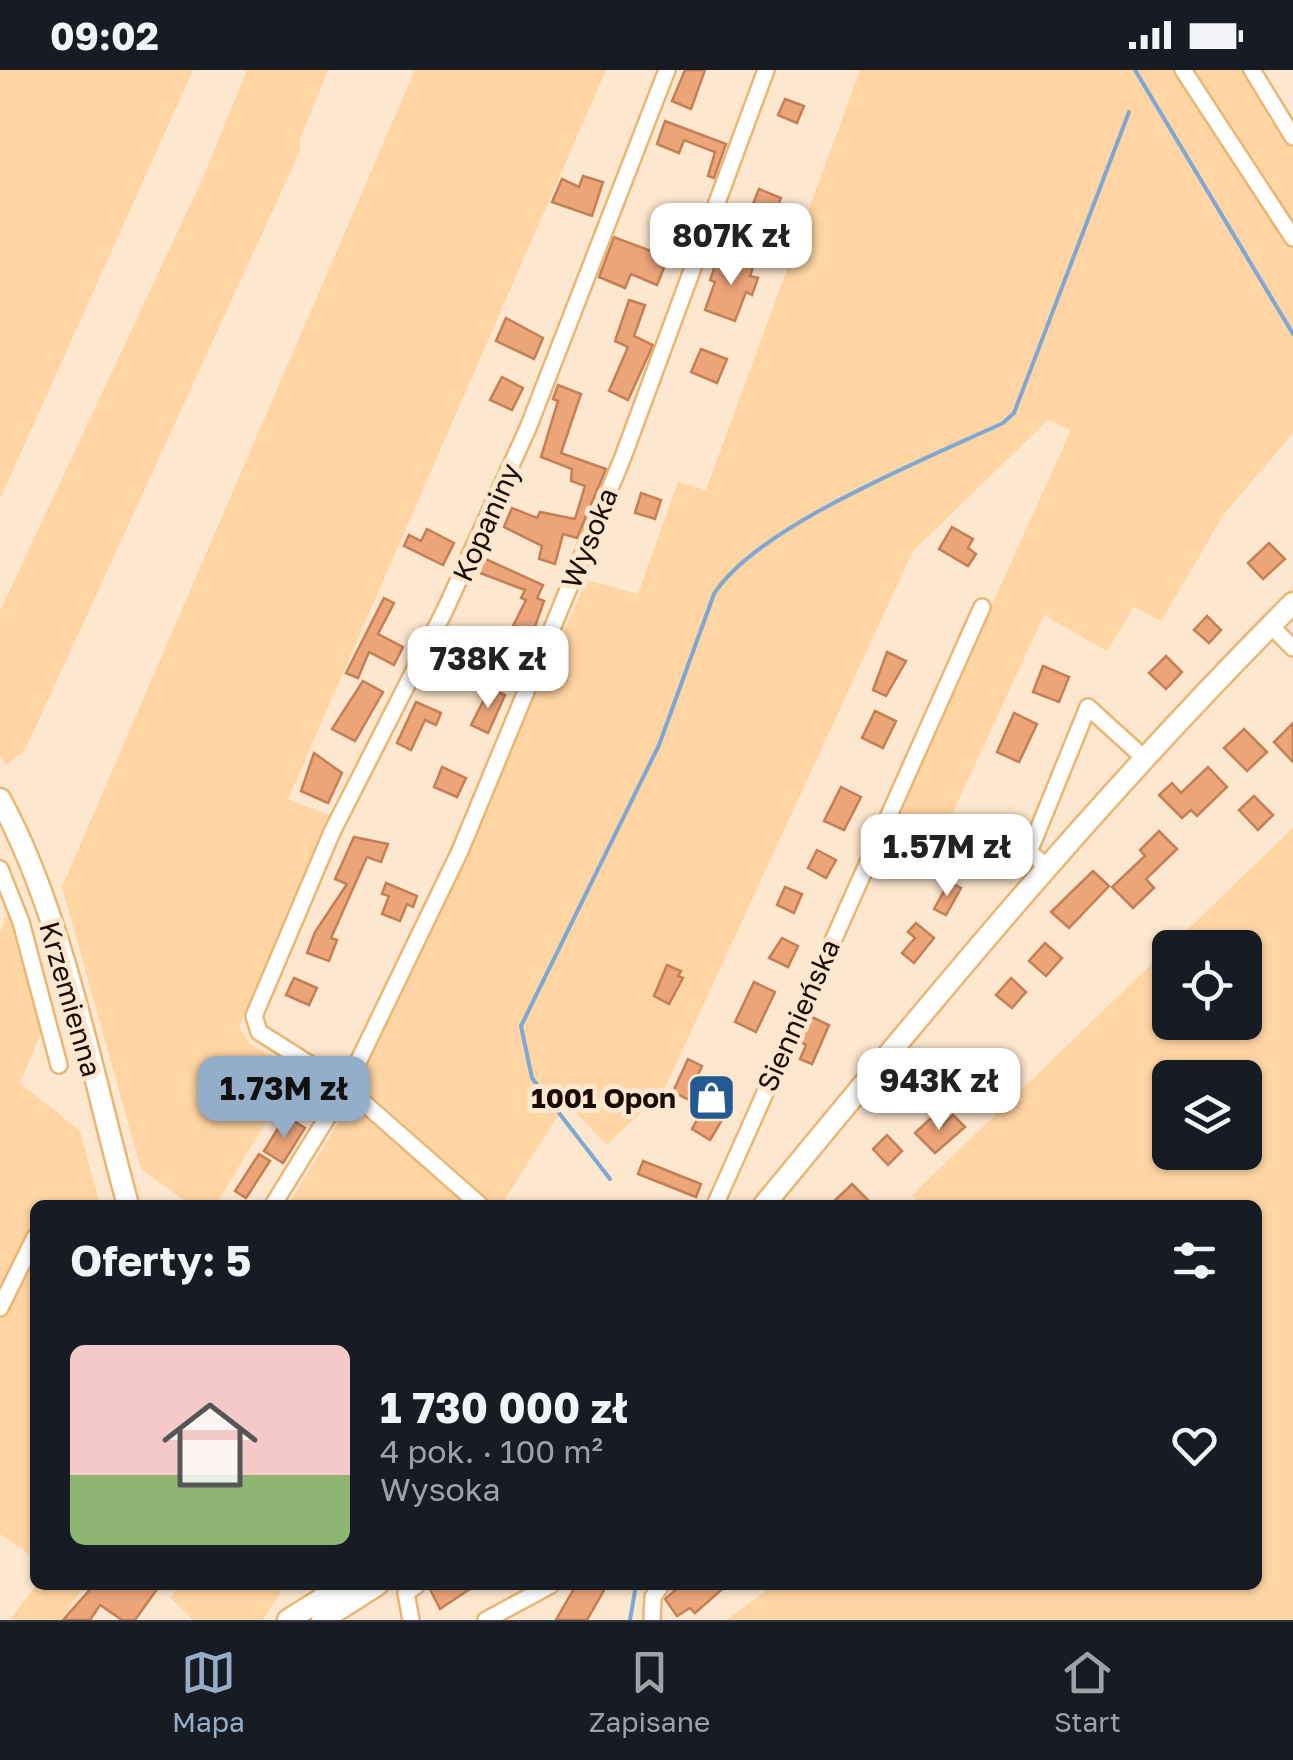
<!DOCTYPE html>
<html lang="pl">
<head>
<meta charset="utf-8">
<style>
  :root { --surface:#171b24; --page:#20242c; --text:#f1f3f6; --muted:#9ea1a6; --line:#363941; --accent:#94aec9 }
  body { margin:0; font-family:"Golos Text",sans-serif; background:var(--page); color:var(--text); height:100vh; display:flex; flex-direction:column; font-size:38px; white-space:nowrap }
  * { box-sizing:border-box; margin:0 }
  p { font-size:32px; color:var(--muted) }
  .icon { flex:none; width:55px; height:55px; fill:none; stroke:currentColor; stroke-width:2; stroke-linecap:round; stroke-linejoin:round }
  .map { position:relative; flex:1; overflow:hidden }
  .side { position:absolute; left:30px; top:1130px; width:1232px; height:390px; display:flex; flex-direction:column; background:var(--surface); border-radius:15px; box-shadow:0 2px 8px #0004 }
  .side>* { flex:none }
  .controls { position:absolute; left:1152px; top:860px; display:grid; gap:20px }
  .controls a { display:grid; place-items:center; width:110px; height:110px; border-radius:15px; background:var(--surface); box-shadow:0 2px 8px #0004; font-size:50px }
  .price { position:absolute; translate:-50% -85px; padding:0 22px; border-radius:20px; background:#fff; color:#222; font-size:32px; line-height:65px; filter:drop-shadow(0 2px 5px #0008) }
  .price::after { content:''; position:absolute; left:50%; top:60px; width:30px; height:22px; margin-left:-15px; background:inherit; clip-path:polygon(0 0,100% 0,50% 100%) }
  .price.on { background:var(--accent); color:#111 }
  ul { padding:0; list-style:none }
  li { display:flex; align-items:center; gap:30px; height:250px; padding:0 40px }
  li+li { border-top:2px solid var(--line) }
  li span { display:grid; place-items:center; flex:none; width:280px; height:200px; border-radius:15px; color:#555 }
  li>.icon { margin-inline-start:auto }
  span .icon { width:120px; height:120px; fill:#fffc; stroke-width:1 }
  li b { font-size:42px }
  h2 { display:flex; justify-content:space-between; align-items:center; height:120px; padding:0 40px; font-size:42px }
  .status { display:flex; justify-content:space-between; align-items:center; height:70px; padding:0 50px; background:var(--surface); direction:ltr }
  .status svg { height:28px; fill:currentColor }
  .menu { display:flex; justify-content:space-around; align-items:center; height:140px; border-top:2px solid var(--line); background:var(--surface); font-size:28px; color:var(--muted) }
  .menu a { display:grid; justify-items:center; gap:5px }
  .menu .on { color:var(--accent) }
  .map>svg:first-child { display:block }
</style>
</head>
<body>
<div class="status"><b>09:02</b><svg viewBox="0 0 49 12"><path d="M0 12V9h3v3zM5 12V6h3v6zM10 12V3h3v9zM15 12V0h3v12zM26 1h20v11H26zM47 4h2v5h-2z"/></svg></div>
<div class="map">
<svg width="1293" height="1550" viewBox="0 0 1293 1550">
  <rect width="100%" height="100%" fill="#fde7ce"/>
  <g fill="#ffd5a3" fill-rule="evenodd">
    <path d="M0 0H193L0 429Z"/>
    <path d="M247 0H328L300 69V81L25 680 6 695 0 686V541L206 101Z"/>
    <path d="M415 0H606L288 729 331 746 239 957 250 974 297 1000 216 1135H191L141 1099 62 817Z"/>
    <path d="M860 0H1261L1293 53V363L1224 444 1161 551 1134 537 1107 581 1044 545 923 807 878 787 1071 360 1048 350 913 481 664 1020 607 1075 566 1033 501 1135H494L359 1014 587 510 638 524 678 412 706 420Z"/>
    <path d="M1293 758V1550H726L774 1515H1258V1135H923L912 1125ZM1170 878H1245V952H1170ZM1170 1008H1245V1082H1170Z"/>
    <path d="M8 843 42 961 20 1013 80 1061 100 1135H35V1488L0 1464V863Z"/>
    <path d="M351 1032 465 1135H344L342 1130 338 1135H288Z"/>
    <path d="M36 1515H85L61 1550H10Z"/>
    <path d="M178 1515H279L281 1521 263 1550H193L171 1528Z"/>
  </g>
  <g fill="none" stroke-linecap="round" stroke-linejoin="round">
    <g stroke="#7ea7d4" stroke-width="4">
      <path d="M1135 0 1293 264"/>
      <path d="M610 1109 532 1008 521 956 659 675 714 524C757 456 928 388 1003 353L1014 343 1129 42"/>
      <path d="M630 1550 636 1515"/>
    </g>
  </g>
  <g fill="#eca479" stroke="#c47f55" stroke-width="2.5">
    <path d="M685 0H705L691 39 672 31Z"/>
    <path d="M785 29 804 36 797 53 778 45Z"/>
    <path d="M665 51 726 74 714 108 708 106 715 82 684 70 679 83 657 74Z"/>
    <path d="M583 106 603 112 592 146 552 132 562 109 579 117Z"/>
    <path d="M759 119 781 128 765 165 744 156Z"/>
    <path d="M666 159 683 166 676 185 670 183 657 215 631 204 625 218 599 207 614 167 656 183Z"/>
    <path d="M732 186 754 194 750 206 758 208 752 225 746 222 735 251 705 240 715 212 710 210 716 193 728 198Z"/>
    <path d="M629 230 645 235 634 266 653 275 628 330 609 321 628 277 615 271Z"/>
    <path d="M506 248 543 268 534 289 496 271Z"/>
    <path d="M701 279 727 289 717 313 691 302Z"/>
    <path d="M502 307 523 318 512 340 490 330Z"/>
    <path d="M558 315 581 324 561 383 606 399 577 468 563 464 555 494 539 489 542 476 504 457 512 438 537 448 540 442 575 449 585 416 571 411 572 399 541 387 558 331 553 329Z"/>
    <path d="M641 423 661 430 655 449 635 443Z"/>
    <path d="M952 457 973 469 968 478 976 484 968 496 939 479Z"/>
    <path d="M427 459 454 473 443 495 404 476 409 465 421 471Z"/>
    <path d="M1269 473 1285 489 1263 509 1248 493Z"/>
    <path d="M481 487 543 515 537 528 544 531 531 568 512 558 526 530 521 528 525 520 475 501Z"/>
    <path d="M384 528 394 533 378 564 403 577 394 595 369 582 358 608 346 603Z"/>
    <path d="M1207 546 1221 560 1209 573 1194 560Z"/>
    <path d="M887 582 906 591 886 626 873 620Z"/>
    <path d="M1166 586 1182 602 1166 619 1149 603Z"/>
    <path d="M1043 596 1069 607 1059 632 1033 622Z"/>
    <path d="M363 611 383 622 355 671 332 659Z"/>
    <path d="M490 618 505 625 488 663 471 655Z"/>
    <path d="M416 632 441 643 436 655 425 650 411 680 397 673Z"/>
    <path d="M875 641 896 651 883 678 862 668Z"/>
    <path d="M1014 643 1037 654 1019 692 997 682Z"/>
    <path d="M1293 653V692L1274 672Z"/>
    <path d="M1244 659 1267 682 1247 701 1224 678Z"/>
    <path d="M314 683 342 703 328 733 301 721Z"/>
    <path d="M442 697 466 708 457 727 434 717Z"/>
    <path d="M1208 697 1227 717 1197 746 1191 740 1182 748 1159 725 1172 713 1181 723Z"/>
    <path d="M841 717 861 727 844 760 824 751Z"/>
    <path d="M1254 726 1273 745 1258 760 1239 740Z"/>
    <path d="M1159 761 1177 779 1146 809 1154 818 1133 838 1112 817 1145 786 1140 780Z"/>
    <path d="M354 767 388 774 381 792 367 787 331 868 337 870 329 891 307 883 315 862 347 814 335 809Z"/>
    <path d="M817 780 836 790 826 808 808 798Z"/>
    <path d="M1093 801 1109 816 1069 858 1051 842Z"/>
    <path d="M949 812 961 818 946 845 934 839Z"/>
    <path d="M386 813 417 826 413 837 407 834 400 851 382 844 389 826 382 824Z"/>
    <path d="M785 817 802 824 794 843 777 835Z"/>
    <path d="M916 853 934 868 914 893 902 883 915 868 908 862Z"/>
    <path d="M782 868 798 876 788 897 769 888Z"/>
    <path d="M1045 873 1062 888 1046 906 1029 891Z"/>
    <path d="M667 895 681 901 678 906 683 908 669 934 654 926Z"/>
    <path d="M294 908 317 918 309 935 286 925Z"/>
    <path d="M1011 908 1026 922 1012 938 996 925Z"/>
    <path d="M754 912 775 922 756 962 735 952Z"/>
    <path d="M812 947 829 955 812 994 800 989 806 975 800 972Z"/>
    <path d="M688 989 702 996 694 1013 733 1032 710 1070 692 1059 704 1037 673 1022Z"/>
    <path d="M942 992 962 1010 954 1019 960 1023 952 1032 927 1009Z"/>
    <path d="M953 1045 965 1057 935 1083 915 1063 931 1048 940 1058Z"/>
    <path d="M294 1051 305 1058 283 1093 264 1081 280 1055 288 1060Z"/>
    <path d="M887 1065 902 1081 888 1095 873 1079Z"/>
    <path d="M259 1084 270 1091 246 1128 235 1121Z"/>
    <path d="M643 1091 701 1114 696 1127 638 1104Z"/>
    <path d="M852 1114 873 1135H830Z"/>
    <path d="M94 1515H160L135 1550H122L100 1535 90 1550H63Z"/>
    <path d="M428 1515H476L440 1539Z"/>
    <path d="M576 1515H607L587 1550H556Z"/>
    <path d="M681 1515H727L695 1543 690 1538 677 1546 665 1529Z"/>
  </g>
  <g fill="none" stroke-linecap="round" stroke-linejoin="round">
    <defs>
      <g id="minor">
        <path d="M1183 0 1293 168"/>
        <path d="M1252 0 1293 67"/>
        <path d="M1271 556 1293 578"/>
        <path d="M1045 795 1029 782 1088 637 1143 687"/>
        <path d="M0 799 21 852 59 995"/>
        <path d="M273 1135 346 1017 460 781 623 387 766 0"/>
        <path d="M480 1135 346 1017 259 962 254 946 332 762 445 540 528 358 667 0"/>
        <path d="M715 1135 982 537"/>
        <path d="M0 1238 35 1167"/>
        <path d="M411 1550 406 1523 417 1515"/>
        <path d="M486 1550 551 1515"/>
        <path d="M652 1550 653 1527 661 1515"/>
      </g>
      <g id="major">
        <path d="M0 729C64 847 92 1005 128 1135"/>
        <path d="M764 1135C934 928 1103 723 1293 533"/>
        <path d="M288 1550 344 1515"/>
        <path d="M322 1550 377 1515"/>
      </g>
    </defs>
    <use href="#minor" stroke="#eab674" stroke-width="20"/>
    <use href="#major" stroke="#eab674" stroke-width="25"/>
    <use href="#minor" stroke="#fff" stroke-width="15"/>
    <use href="#major" stroke="#fff" stroke-width="20"/>
  </g>
  <defs>
    <symbol id="shop-square" viewBox="-11 -11 22 22"><rect x="-9" y="-9" width="18" height="18" rx="4" fill="#225a91" stroke="#fde7ce"/><path d="M-5-2.5h2.3a2.7 3.5 0 0 1 5.4 0H5L5.5 6h-11ZM-1.5-2.5h3a1.5 2.3 0 0 0-3 0Z" fill="#fff"/></symbol>
  </defs>
  <g fill-rule="evenodd">
    <use href="#shop-square" x="684" y="1000" width="55" height="55"/>
  </g>
  <g text-anchor="middle" dominant-baseline="central" stroke-width="10" stroke-linejoin="round" paint-order="stroke">
    <g font-size="28" fill="#1a0b00" stroke="#fde7ce">
      <text transform="translate(486 452) rotate(-66)">Kopaniny</text>
      <text transform="translate(589 468) rotate(-68)">Wysoka</text>
      <text transform="translate(71 929) rotate(74)">Krzemienna</text>
      <text transform="translate(798 945) rotate(-66)">Siennieńska</text>
    </g>
    <g font-size="28" font-weight="bold" fill="#1a0b00" stroke="#fde7ce" text-anchor="end">
      <text x="676" y="1027">1001 Opon</text>
    </g>
  </g>
</svg>
<div class="controls">
<a><svg class="icon" aria-label="locate" viewBox="0 0 24 24"><circle cx="12" cy="12" r="6"/><path d="M12 2v4M12 18v4M2 12h4M18 12h4"/></svg></a>
<a><svg class="icon" aria-label="layers" viewBox="0 0 24 24"><path d="M12 4l9 5-9 5-9-5zM3 14l9 5 9-5"/></svg></a>
</div>
<b class="price" style="left:731px;top:218px">807K zł</b>
<b class="price" style="left:488px;top:641px">738K zł</b>
<b class="price" style="left:947px;top:829px">1.57M zł</b>
<b class="price" style="left:939px;top:1063px">943K zł</b>
<b class="price on" style="left:284px;top:1071px">1.73M zł</b>
<section class="side">
<h2>Oferty: 5<svg class="icon" aria-label="filters" viewBox="0 0 24 24"><path d="M4 7h16M4 17h16"/><circle cx="9" cy="7" r="2"/><circle cx="15" cy="17" r="2"/></svg></h2>
<ul>
<li><span style="background:linear-gradient(#f6c9c9 65%,#8fb573 0)"><svg class="icon" aria-label="home" viewBox="0 0 24 24"><path d="M3 11l9-7 9 7M6 9v11h12V9"/></svg></span><div><b>1 730 000 zł</b><p>4 pok. · 100 m²</p><p>Wysoka</p></div><svg class="icon" aria-label="heart" viewBox="0 0 24 24"><path d="M12 20l-8-8c-3-5 5-10 8-4 3-6 11-1 8 4z"/></svg></li>
</ul>
</section>
</div>
<nav class="menu">
<a class="on"><svg class="icon" aria-label="map" viewBox="0 0 24 24"><path d="M3 6l6-2 6 2 6-2v14l-6 2-6-2-6 2zM9 4v14M15 6v14"/></svg>Mapa</a>
<a><svg class="icon" aria-label="saved" viewBox="0 0 24 24"><path d="M7 4h10v16l-5-4-5 4z"/></svg>Zapisane</a>
<a><svg class="icon" aria-label="home" viewBox="0 0 24 24"><path d="M3 11l9-7 9 7M6 9v11h12V9"/></svg>Start</a>
</nav>
</body>
</html>
